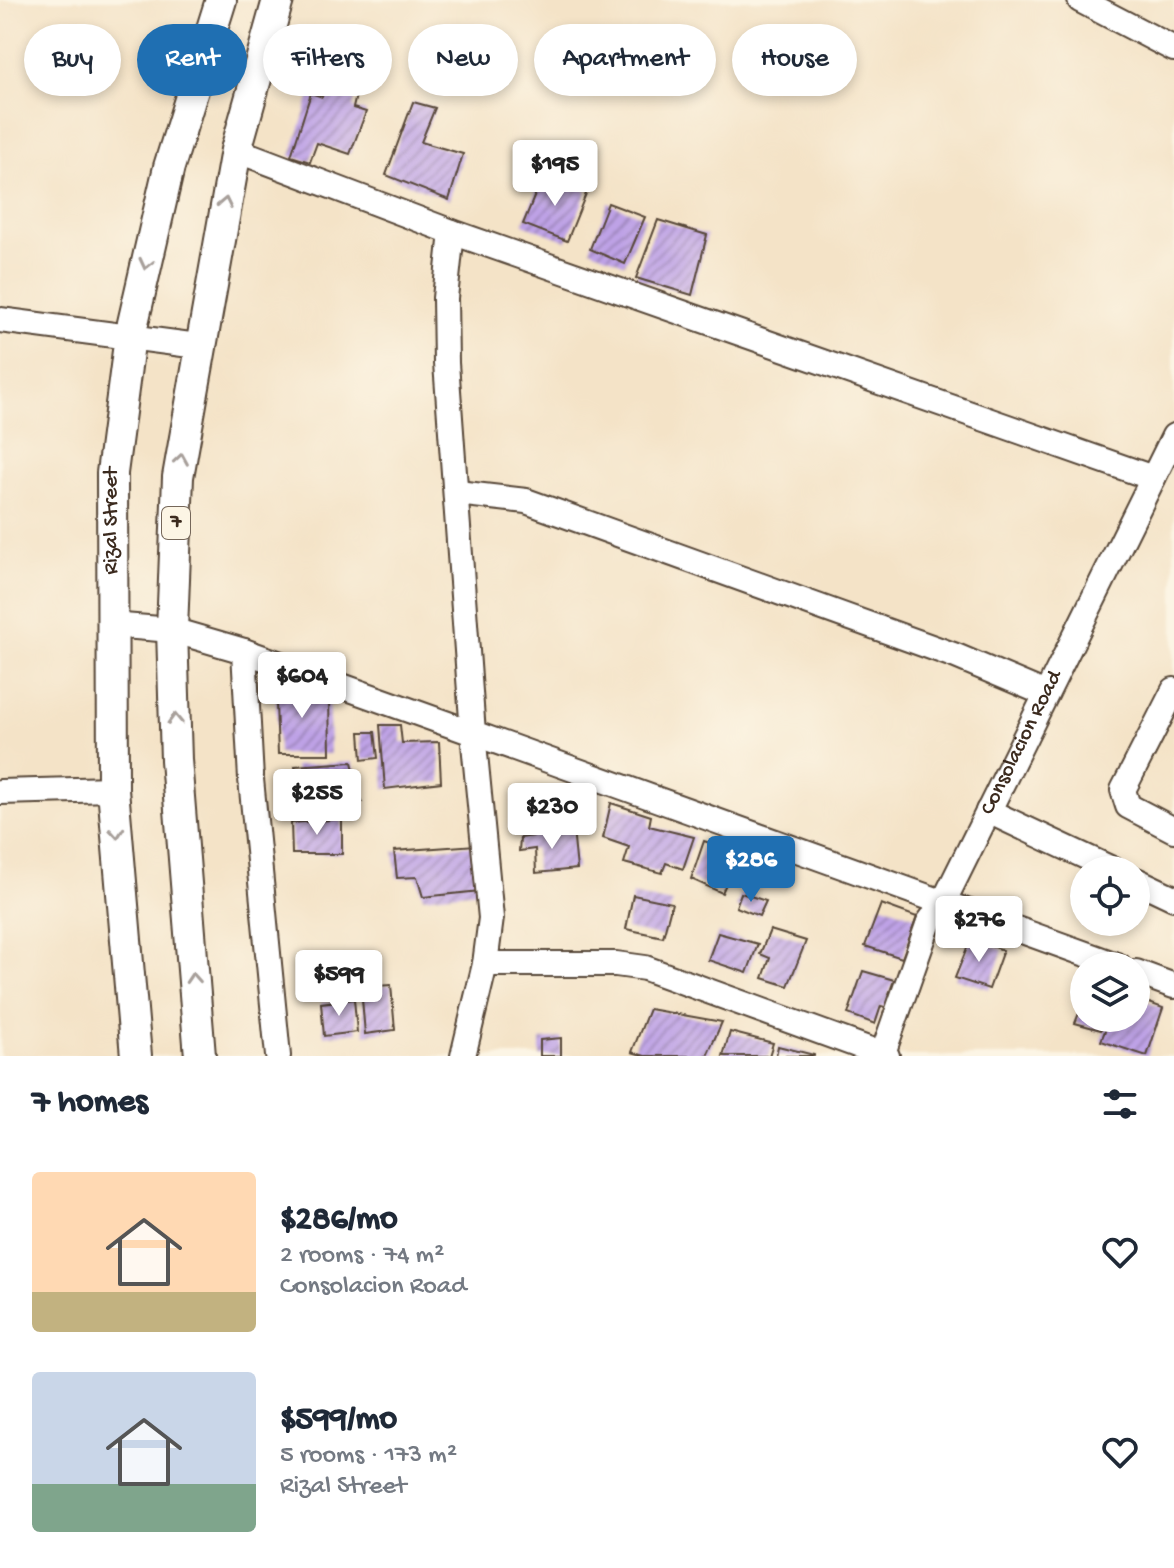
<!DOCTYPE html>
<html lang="en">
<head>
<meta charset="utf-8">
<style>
  :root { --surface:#fff; --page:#f6f6f7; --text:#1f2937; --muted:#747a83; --accent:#1f6fb2 }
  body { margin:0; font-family:"Gochi Hand",sans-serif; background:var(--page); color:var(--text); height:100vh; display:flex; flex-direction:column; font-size:30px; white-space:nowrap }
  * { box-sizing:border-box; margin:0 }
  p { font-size:26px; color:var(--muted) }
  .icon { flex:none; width:44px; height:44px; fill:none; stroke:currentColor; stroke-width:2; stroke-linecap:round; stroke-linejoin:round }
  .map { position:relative; height:1056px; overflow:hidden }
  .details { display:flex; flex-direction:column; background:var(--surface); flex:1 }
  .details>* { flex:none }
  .banner { position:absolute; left:24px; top:24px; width:1126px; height:72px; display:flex; gap:16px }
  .fabs { position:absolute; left:1070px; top:856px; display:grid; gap:16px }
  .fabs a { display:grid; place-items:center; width:80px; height:80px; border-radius:50%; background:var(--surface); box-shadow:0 4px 12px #0003; font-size:40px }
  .price { position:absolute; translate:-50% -68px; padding:0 18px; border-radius:8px; background:#fff; color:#222; font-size:26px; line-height:52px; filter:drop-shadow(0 2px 4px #0008) }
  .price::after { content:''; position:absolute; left:50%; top:48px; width:24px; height:18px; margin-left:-12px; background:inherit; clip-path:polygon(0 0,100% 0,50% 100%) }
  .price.current { background:var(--accent); color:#fff }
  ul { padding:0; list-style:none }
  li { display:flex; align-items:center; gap:24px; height:200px; padding:0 32px }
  li span { display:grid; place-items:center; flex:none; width:224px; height:160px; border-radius:8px; color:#555 }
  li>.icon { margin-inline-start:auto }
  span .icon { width:96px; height:96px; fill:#fffc; stroke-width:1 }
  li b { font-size:34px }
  h2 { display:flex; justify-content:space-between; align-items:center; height:96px; padding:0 32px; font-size:34px }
  .chip { padding:0 28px; border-radius:36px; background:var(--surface); box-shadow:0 4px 12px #0003; font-size:28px; line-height:72px }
  .chip.current { background:var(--accent); color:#fff }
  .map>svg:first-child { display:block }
</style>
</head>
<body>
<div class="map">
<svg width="1174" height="1056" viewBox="0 0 1174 1056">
  <defs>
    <pattern id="building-hatch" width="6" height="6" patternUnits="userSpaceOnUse" patternTransform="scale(2)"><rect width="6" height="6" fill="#bea2e6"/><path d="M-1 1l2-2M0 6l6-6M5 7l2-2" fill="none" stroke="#9c84ba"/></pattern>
  </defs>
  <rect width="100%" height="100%" fill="#fcf5e5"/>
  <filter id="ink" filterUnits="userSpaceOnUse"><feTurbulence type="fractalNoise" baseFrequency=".0125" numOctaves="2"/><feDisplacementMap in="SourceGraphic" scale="16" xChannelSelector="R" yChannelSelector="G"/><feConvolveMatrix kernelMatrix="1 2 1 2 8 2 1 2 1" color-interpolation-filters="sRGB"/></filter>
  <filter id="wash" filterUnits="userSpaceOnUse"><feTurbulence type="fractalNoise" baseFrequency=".006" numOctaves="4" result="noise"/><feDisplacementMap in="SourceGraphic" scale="32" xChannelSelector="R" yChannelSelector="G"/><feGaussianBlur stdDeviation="1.8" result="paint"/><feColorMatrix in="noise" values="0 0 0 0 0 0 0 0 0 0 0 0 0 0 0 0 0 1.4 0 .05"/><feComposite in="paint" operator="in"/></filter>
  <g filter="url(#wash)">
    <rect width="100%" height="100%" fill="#f4e3c7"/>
    <g id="blocks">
      <g fill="url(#building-hatch)">
        <path d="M329 76 358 87 353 108 366 112 350 154 317 143 310 162 291 156 311 93 322 97Z"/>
        <path d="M413 102 435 108 421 142 463 154 449 200 386 175Z"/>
        <path d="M543 175 587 191 567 241 523 224Z"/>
        <path d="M608 203 645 217 625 264 590 249Z"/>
        <path d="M658 220 707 235 692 295 636 278Z"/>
        <path d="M275 678 329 696 330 754H278Z"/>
        <path d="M380 725H400L402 743 439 742 441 782 385 789Z"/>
        <path d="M360 732H375L378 758 362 760Z"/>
        <path d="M352 762 362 802 303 811 295 766Z"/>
        <path d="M611 803 651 816 649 826 694 837 683 869 666 863 662 873 624 863 629 847 603 838Z"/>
        <path d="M342 819V854H292L291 823Z"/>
        <path d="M573 830 577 869 536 873 535 849 519 851 520 838Z"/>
        <path d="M704 841 762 861 751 888 728 879 722 893 691 879Z"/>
        <path d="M476 845 480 891 423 897 417 877 397 878 394 851Z"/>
        <path d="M741 893 766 901 759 916 736 907Z"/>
        <path d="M633 895 672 903 663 937 626 929Z"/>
        <path d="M881 904 917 917 902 958 865 946Z"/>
        <path d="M770 930 806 941 788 986 763 978 770 958 760 954Z"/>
        <path d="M718 933 758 944 747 973 708 960Z"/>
        <path d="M971 938 1003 950 989 989 955 978Z"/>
        <path d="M863 971 894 980 889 994 899 995 892 1009 881 1006 875 1024 848 1014Z"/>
        <path d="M391 985 395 1030 365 1034 361 987Z"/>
        <path d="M1136 998 1163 1008 1147 1056 1101 1041 1110 1018H1136Z"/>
        <path d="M354 999 357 1032 324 1036 321 1003Z"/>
        <path d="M1084 1001V1018H1105L1101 1030 1075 1023Z"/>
        <path d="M649 1009 722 1022 707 1056H645L632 1052Z"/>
        <path d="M730 1032 773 1043 769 1056H723Z"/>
        <path d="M561 1038V1056H540V1040Z"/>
        <path d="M778 1046 814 1055V1056H776Z"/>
      </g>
    </g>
  </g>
  <g filter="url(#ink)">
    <use href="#blocks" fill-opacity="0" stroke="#574637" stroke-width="2"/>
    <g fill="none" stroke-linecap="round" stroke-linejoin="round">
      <defs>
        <g id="minor">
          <path d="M1080 0 1174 49"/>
          <path d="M236 150 452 232"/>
          <path d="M0 320 198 346"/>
          <path d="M457 493 526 501 956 656 1046 694"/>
          <path d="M111 625 172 630 244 651 473 733 491 918 485 964 463 1056"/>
          <path d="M244 651 251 779 278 1056"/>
          <path d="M1174 690 1123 790 1128 806 1174 830"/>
          <path d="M0 792 113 789"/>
          <path d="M988 811 1114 870"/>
          <path d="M1136 880 1174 898"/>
          <path d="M485 964H616L645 968 887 1056"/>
          <path d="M1119 966 473 733 446 363 445 298 452 232 1153 478"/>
          <path d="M1136 972 1174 986"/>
          <path id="s1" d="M882 1056 929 922 943 903 1174 436"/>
        </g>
        <g id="major">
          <path id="s2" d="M136 1056 113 789 112 473 130 336 169 167 221 0"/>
          <path d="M200 1056 176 760 172 630 178 477 236 150 278 0"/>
        </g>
      </defs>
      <use href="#minor" stroke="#574637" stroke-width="28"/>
      <use href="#major" stroke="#574637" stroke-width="34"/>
      <use href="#minor" stroke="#fff" stroke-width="24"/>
      <use href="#major" stroke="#fff" stroke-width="30"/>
    </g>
    <defs><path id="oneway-chevron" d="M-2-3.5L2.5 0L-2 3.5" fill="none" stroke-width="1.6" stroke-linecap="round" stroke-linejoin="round" transform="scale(2)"/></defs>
    <g stroke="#a79f9a">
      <use href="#oneway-chevron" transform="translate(225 203) rotate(-78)"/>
      <use href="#oneway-chevron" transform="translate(146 264) rotate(103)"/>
      <use href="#oneway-chevron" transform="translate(181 459) rotate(-81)"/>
      <use href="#oneway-chevron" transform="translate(175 719) rotate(-92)"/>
      <use href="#oneway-chevron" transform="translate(117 833) rotate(85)"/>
      <use href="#oneway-chevron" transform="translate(193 978) rotate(-94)"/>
    </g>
  </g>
  <g text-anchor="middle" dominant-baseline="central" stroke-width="6" stroke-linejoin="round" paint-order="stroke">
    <rect fill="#fcf5e5" stroke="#75675a" stroke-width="2" x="162" y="507" width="28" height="32" rx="6"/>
    <g font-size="20" font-weight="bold" fill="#3b2a1e">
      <text x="176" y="523">7</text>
    </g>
    <g font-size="22" fill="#3b2a1e" stroke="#fcf5e5">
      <text stroke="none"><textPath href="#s2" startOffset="536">Rizal Street</textPath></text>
      <text stroke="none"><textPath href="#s1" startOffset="344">Consolacion Road</textPath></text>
    </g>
  </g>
</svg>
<div class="fabs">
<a><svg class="icon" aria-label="locate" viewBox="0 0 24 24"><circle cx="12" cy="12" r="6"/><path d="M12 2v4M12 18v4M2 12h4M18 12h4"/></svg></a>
<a><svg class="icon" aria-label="layers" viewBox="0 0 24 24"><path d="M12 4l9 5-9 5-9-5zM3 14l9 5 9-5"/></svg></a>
</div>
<b class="price" style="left:555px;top:208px">$195</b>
<b class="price" style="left:302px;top:720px">$604</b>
<b class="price" style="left:317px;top:837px">$255</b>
<b class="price" style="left:552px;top:851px">$230</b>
<b class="price current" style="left:751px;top:904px">$286</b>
<b class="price" style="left:979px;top:964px">$276</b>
<b class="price" style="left:339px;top:1018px">$599</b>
<div class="banner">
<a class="chip">Buy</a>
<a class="chip current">Rent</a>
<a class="chip">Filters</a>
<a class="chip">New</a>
<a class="chip">Apartment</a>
<a class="chip">House</a>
</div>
</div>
<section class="details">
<h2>7 homes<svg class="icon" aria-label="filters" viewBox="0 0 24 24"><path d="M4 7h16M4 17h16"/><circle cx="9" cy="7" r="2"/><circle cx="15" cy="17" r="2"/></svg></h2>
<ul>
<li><span style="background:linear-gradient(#ffd9b3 75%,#c2b280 0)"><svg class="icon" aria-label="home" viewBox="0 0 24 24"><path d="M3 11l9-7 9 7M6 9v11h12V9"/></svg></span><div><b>$286/mo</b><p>2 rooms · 74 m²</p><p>Consolacion Road</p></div><svg class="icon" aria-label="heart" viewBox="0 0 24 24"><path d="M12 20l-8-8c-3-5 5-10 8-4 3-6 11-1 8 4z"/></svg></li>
<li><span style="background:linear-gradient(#c9d6e8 70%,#7fa58c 0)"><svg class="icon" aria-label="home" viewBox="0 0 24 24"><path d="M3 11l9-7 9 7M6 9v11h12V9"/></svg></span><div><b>$599/mo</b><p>5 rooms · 173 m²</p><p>Rizal Street</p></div><svg class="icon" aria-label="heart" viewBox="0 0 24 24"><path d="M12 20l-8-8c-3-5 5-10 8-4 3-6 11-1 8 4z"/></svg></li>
</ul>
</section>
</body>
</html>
